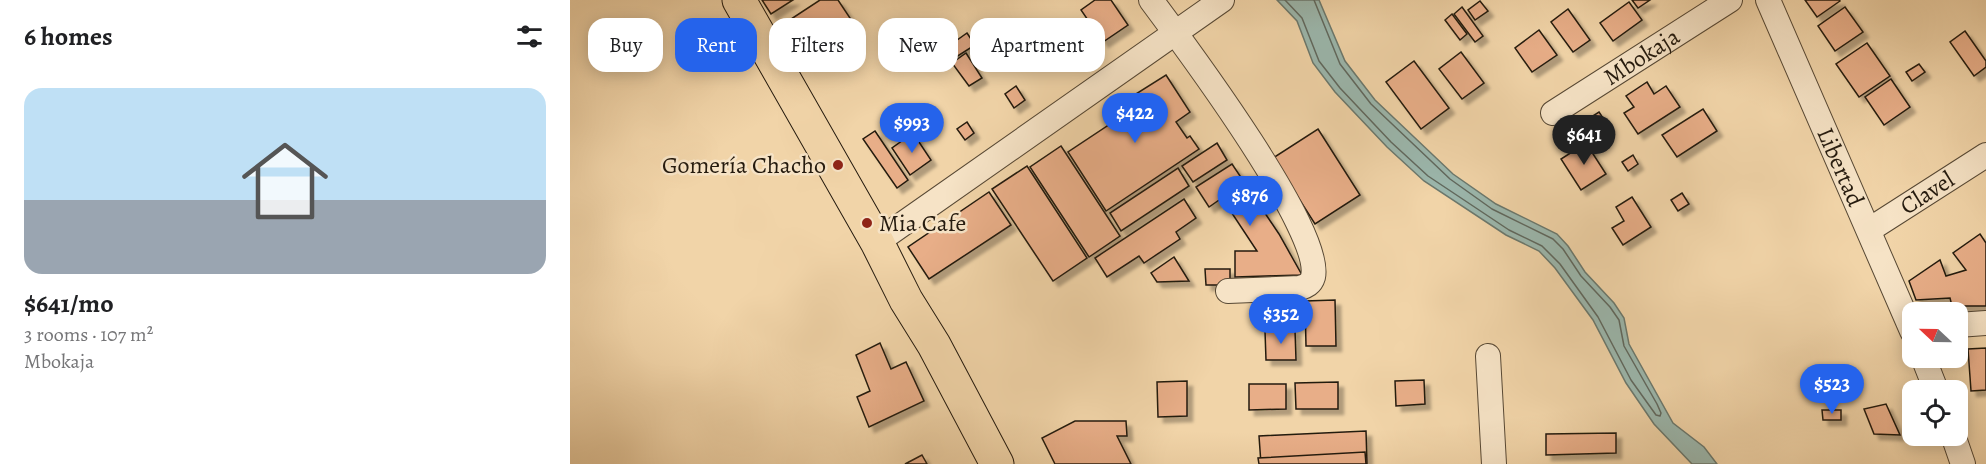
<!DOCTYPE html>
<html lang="en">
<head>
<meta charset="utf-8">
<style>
  :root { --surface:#fff; --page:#f6f6f6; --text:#202124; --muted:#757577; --line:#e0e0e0; --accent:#2563eb }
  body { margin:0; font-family:Alegreya,serif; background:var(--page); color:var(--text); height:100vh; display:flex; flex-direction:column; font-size:22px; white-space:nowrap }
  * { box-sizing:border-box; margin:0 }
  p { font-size:20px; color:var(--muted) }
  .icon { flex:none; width:33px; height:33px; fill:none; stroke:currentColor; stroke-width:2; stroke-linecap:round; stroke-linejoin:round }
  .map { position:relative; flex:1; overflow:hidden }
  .side { display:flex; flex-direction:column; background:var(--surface); width:570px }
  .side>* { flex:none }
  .guide { position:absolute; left:18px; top:18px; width:570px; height:54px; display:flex; gap:12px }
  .needle { width:39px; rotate:292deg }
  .buttons { position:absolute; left:1332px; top:302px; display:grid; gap:12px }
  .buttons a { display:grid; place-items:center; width:66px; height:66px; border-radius:12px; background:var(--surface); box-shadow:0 3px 15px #0003; font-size:30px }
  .price { position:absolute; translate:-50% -51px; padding:0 14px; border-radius:21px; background:var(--accent); color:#fff; font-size:20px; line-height:39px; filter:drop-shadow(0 2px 3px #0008) }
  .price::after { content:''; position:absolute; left:50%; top:36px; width:18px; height:14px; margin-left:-9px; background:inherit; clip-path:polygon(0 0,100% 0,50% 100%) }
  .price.selected { background:#222; color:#fff }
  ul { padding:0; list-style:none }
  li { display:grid; align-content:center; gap:12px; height:318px; padding:0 24px }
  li+li { border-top:2px solid var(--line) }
  li span { display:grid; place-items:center; height:186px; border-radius:18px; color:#555 }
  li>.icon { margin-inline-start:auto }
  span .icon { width:108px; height:108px; fill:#fffc; stroke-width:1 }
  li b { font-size:26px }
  h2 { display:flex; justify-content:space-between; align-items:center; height:72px; padding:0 24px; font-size:26px }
  .tag { padding:0 21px; border-radius:18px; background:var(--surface); box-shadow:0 3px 15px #0003; font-size:21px; line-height:54px }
  .tag.selected { background:var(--accent); color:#fff }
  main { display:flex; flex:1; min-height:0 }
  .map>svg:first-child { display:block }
</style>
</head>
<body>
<main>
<section class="side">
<h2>6 homes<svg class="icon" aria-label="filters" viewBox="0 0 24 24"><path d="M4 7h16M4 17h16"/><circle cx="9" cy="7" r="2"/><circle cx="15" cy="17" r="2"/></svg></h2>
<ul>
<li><span style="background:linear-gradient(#bfe0f5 60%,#9aa5b1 0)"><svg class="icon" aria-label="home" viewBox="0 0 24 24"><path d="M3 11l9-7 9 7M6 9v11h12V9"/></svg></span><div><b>$641/mo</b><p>3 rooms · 107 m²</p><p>Mbokaja</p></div></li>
</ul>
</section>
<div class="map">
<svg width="1416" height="464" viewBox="0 0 1416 464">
  <defs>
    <filter id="shadow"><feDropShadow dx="5.5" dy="5.5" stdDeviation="1.5" flood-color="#0004"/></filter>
  </defs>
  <rect width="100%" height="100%" fill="#f1d4a8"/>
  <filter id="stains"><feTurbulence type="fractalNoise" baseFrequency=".00333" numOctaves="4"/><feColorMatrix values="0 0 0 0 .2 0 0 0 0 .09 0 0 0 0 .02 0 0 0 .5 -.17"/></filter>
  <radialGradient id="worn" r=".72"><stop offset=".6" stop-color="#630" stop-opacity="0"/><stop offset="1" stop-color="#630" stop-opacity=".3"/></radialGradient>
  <path fill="#9bb7ad" stroke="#6b786d" stroke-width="1.5" d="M707 0H749L775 61 805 100 883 174 926 204 987 234 998 246 1015 272 1044 303 1054 318 1059 344 1103 423 1134 447 1147 464H1122L1084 424 1056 383 1023 320 985 268 969 251 936 235 854 181 817 147 765 92 743 63 727 21Z"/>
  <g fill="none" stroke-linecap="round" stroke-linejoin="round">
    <path stroke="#60685e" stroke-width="1.5" d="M715 0 732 18 749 61 770 88 821 142 858 176 939 230 972 246 990 264 1028 317 1061 380 1086 415 1090 416 1091 413 1087 404 1054 346 1049 320 1040 307 1011 276 993 249 983 239 922 209 880 179 801 104 770 64 744 0"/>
  </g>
  <g fill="#e8ae88" stroke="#241a0e" stroke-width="1.5" filter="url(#shadow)">
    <path d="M192 0H223L201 14Z"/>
    <path d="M250 0H268L286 27 241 56 218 21Z"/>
    <path d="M525 0H541L558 25 533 42 511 10Z"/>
    <path d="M1062 0H1080L1068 8Z"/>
    <path d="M1235 0H1269L1270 1 1247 17Z"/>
    <path d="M910 1 918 11 905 20 898 10Z"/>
    <path d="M1059 2 1072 20 1043 41 1030 23Z"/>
    <path d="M892 7 913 36 905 42 884 14Z"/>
    <path d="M1275 7 1293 32 1265 51 1248 26Z"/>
    <path d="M998 9 1020 40 1003 52 981 22Z"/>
    <path d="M882 14 897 34 890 40 875 20Z"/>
    <path d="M969 30 987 55 962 72 945 48Z"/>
    <path d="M1395 31 1416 61V67L1404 76 1380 42Z"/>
    <path d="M397 33 405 45 383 59 376 48Z"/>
    <path d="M1297 43 1320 76 1289 97 1266 64Z"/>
    <path d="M891 52 914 83 892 99 869 69Z"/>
    <path d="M396 53 412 78 399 86 382 63Z"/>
    <path d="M844 61 879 108 851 129 816 82Z"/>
    <path d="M1349 64 1355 72 1342 81 1336 72Z"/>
    <path d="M596 75 620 112 606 122 617 138 620 136 629 149 536 211 498 152 540 124 534 114Z"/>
    <path d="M1321 79 1340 107 1314 125 1295 97Z"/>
    <path d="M1077 82 1084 94 1096 86 1110 107 1068 134 1054 113 1064 107 1056 96Z"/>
    <path d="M446 86 455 100 444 108 435 94Z"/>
    <path d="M558 101 563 108 555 112 551 106Z"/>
    <path d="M1133 109 1147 131 1107 157 1092 135Z"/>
    <path d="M1029 112 1039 127 1028 135 1018 119Z"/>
    <path d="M397 122 404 133 395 140 387 129Z"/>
    <path d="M748 129 790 195 745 224 703 158Z"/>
    <path d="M305 131 338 180 327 188 293 139Z"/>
    <path d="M343 133 361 160 340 175 322 148Z"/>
    <path d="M647 143 657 160 623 182 612 166Z"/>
    <path d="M1016 143 1036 174 1011 190 991 159Z"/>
    <path d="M491 146 550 236 519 257 460 167Z"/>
    <path d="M1063 155 1068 164 1058 171 1052 162Z"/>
    <path d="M662 164 709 234 732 275 665 277V251H687L652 198 639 207 626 187Z"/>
    <path d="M457 166 517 258 483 281 422 189Z"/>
    <path d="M608 168 619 186 551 231 540 213Z"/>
    <path d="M419 192 441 225 359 279 338 247Z"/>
    <path d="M1112 193 1119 204 1108 211 1101 200Z"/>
    <path d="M1062 197 1081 227 1053 245 1042 228 1054 221 1046 207Z"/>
    <path d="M614 199 626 218 606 232 610 239 574 263 569 256 537 277 525 258Z"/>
    <path d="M1410 234 1416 243V306H1382L1380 298 1346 300 1339 281 1370 260 1376 276 1396 270 1383 253Z"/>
    <path d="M604 257 619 281 587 282 581 273Z"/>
    <path d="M635 269H660V285H636Z"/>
    <path d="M765 300 766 346H736L735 301Z"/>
    <path d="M725 330 726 360H696L695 331Z"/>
    <path d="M310 343 321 369 336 362 354 401 299 427 287 397 300 391 286 355Z"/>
    <path d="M1416 348V390L1401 391 1398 349Z"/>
    <path d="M854 380 855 404 826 406 825 381Z"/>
    <path d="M617 381V416L588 417 587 382Z"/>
    <path d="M768 382V409H726L725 383Z"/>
    <path d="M679 384H716V409L679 410Z"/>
    <path d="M1316 404 1330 435 1304 434 1294 409Z"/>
    <path d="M1252 410H1271V420H1253Z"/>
    <path d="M505 421H556L557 436H547L561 464H485L472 438Z"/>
    <path d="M796 431 797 464H691L689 436Z"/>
    <path d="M1046 433V453L976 455V434Z"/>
    <path d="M795 452 796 464H689L688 458Z"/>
    <path d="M352 455 357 464H335Z"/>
  </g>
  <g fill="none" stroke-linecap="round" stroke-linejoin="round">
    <defs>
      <g id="street">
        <path d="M581 0C613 43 754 231 743 277 741 284 736 286 730 288L658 291"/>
        <path id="s1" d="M1198 0 1342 331"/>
        <path id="s2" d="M983 113 1160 0"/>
        <path id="s3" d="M1299 230 1416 155"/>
        <path d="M307 242 652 0"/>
        <path d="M1388 325 1416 323"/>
        <path d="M918 356 924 464"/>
        <path d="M1353 357 1366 390"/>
        <path d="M1383 435 1393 464"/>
      </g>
      <path id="primary" d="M169 0 307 242 336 300 364 345 427 464"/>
    </defs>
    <use href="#street" stroke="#574834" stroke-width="26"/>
    <use href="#primary" stroke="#241a0e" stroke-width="35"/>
    <use href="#street" stroke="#f6e3c6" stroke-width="24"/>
    <use href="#primary" stroke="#f1d4a8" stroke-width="33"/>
  </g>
  <g fill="#8f2418" stroke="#f6e3c6" stroke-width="2">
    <circle cx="268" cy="165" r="6"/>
    <circle cx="297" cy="223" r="6"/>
  </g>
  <g text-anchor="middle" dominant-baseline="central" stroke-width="5" stroke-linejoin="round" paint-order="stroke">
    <g font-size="24" fill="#241a0e" stroke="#f6e3c6">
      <text stroke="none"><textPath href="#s2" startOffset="105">Mbokaja</textPath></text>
      <text stroke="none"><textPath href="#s1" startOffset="182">Libertad</textPath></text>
      <text stroke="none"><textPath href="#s3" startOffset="69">Clavel</textPath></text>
    </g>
    <g font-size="24" fill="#241a0e" stroke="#f6e3c6" text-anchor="end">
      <text x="256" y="165">Gomería Chacho</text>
      <text x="309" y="223" text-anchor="start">Mia Cafe</text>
    </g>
  </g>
  <rect width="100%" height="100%" filter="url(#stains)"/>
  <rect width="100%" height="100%" fill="url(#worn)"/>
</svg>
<div class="buttons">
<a><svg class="needle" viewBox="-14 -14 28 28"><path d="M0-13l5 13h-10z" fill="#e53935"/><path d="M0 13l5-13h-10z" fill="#757577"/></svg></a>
<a><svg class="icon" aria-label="locate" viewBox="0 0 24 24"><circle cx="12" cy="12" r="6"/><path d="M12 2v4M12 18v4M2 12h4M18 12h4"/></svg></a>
</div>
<b class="price" style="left:565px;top:144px">$422</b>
<b class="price" style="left:342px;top:154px">$993</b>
<b class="price selected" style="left:1014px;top:166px">$641</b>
<b class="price" style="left:680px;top:227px">$876</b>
<b class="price" style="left:711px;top:345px">$352</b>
<b class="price" style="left:1262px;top:415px">$523</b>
<div class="guide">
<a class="tag">Buy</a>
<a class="tag selected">Rent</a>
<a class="tag">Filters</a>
<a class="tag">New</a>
<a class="tag">Apartment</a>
</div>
</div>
</main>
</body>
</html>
